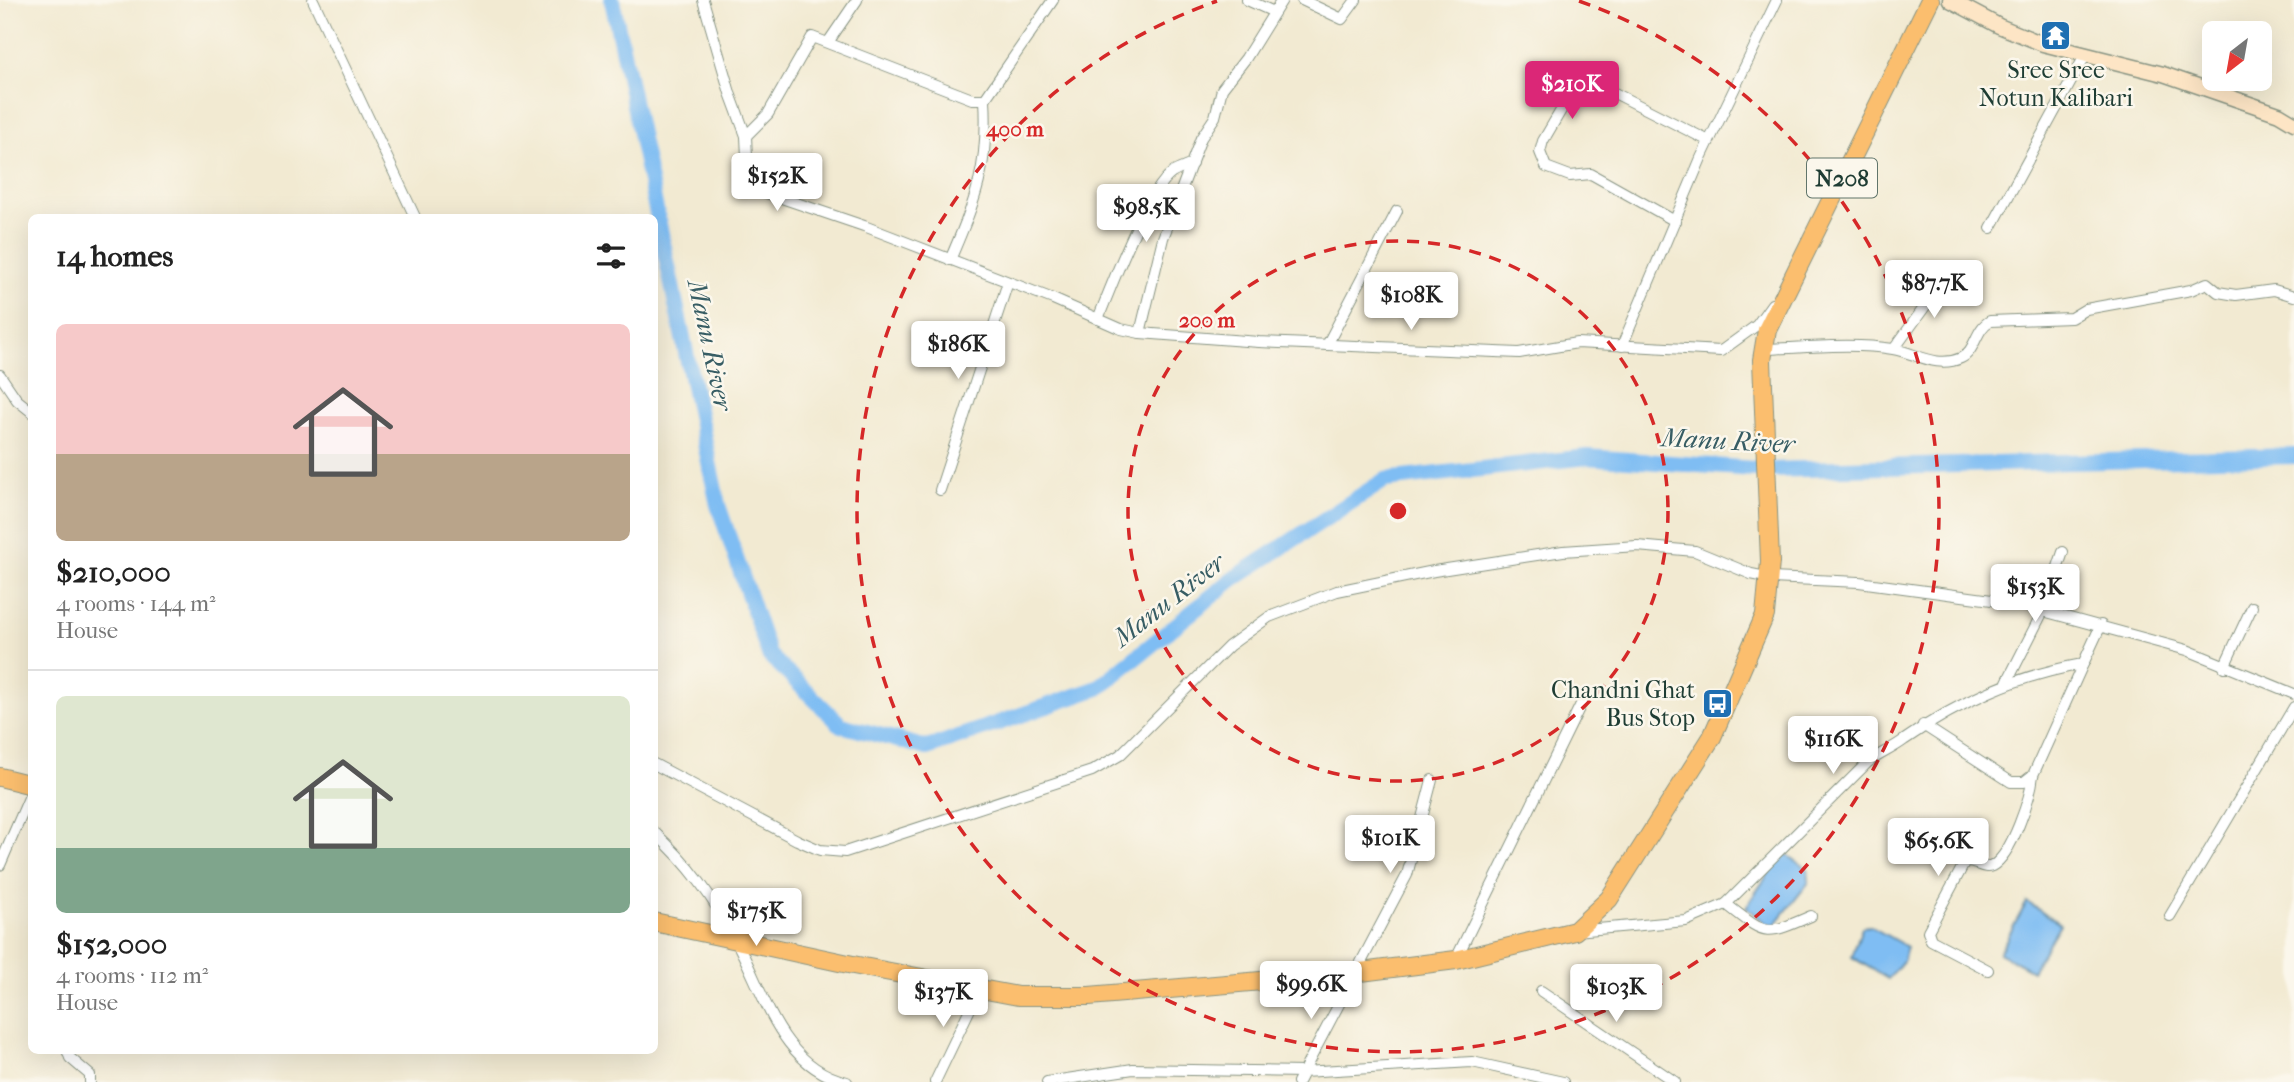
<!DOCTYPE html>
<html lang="en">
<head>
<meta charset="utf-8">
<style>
  :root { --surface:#fff; --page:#f6f6f6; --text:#222; --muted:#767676; --line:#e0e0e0; --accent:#db2777 }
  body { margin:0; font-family:"IM FELL French Canon",serif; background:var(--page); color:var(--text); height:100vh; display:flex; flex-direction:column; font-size:26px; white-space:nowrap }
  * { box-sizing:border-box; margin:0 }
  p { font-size:23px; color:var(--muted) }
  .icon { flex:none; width:38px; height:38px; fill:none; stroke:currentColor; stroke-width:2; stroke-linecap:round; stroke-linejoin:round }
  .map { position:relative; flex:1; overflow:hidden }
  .panel { position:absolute; left:28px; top:214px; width:630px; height:840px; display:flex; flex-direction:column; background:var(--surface); border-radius:10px; box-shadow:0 7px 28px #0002 }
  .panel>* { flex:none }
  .needle { width:46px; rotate:211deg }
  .tools { position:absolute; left:2202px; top:21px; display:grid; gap:14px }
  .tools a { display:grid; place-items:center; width:70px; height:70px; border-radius:10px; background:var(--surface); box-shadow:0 7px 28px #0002; font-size:35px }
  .price { position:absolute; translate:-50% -60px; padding:0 16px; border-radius:7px; background:#fff; color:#222; font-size:23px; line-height:46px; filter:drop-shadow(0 2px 4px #0008) }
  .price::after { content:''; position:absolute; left:50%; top:42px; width:21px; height:16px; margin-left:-10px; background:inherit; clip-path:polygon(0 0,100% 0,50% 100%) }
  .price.active { background:var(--accent); color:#fff }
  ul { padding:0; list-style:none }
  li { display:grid; align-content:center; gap:14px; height:371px; padding:0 28px }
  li+li { border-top:2px solid var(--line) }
  li span { display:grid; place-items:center; height:217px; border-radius:10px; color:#555 }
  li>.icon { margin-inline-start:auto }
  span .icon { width:126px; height:126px; fill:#fffc; stroke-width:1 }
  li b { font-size:30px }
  h2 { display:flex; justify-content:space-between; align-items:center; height:84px; padding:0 28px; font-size:30px }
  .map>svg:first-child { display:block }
</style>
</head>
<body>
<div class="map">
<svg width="2294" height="1082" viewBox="0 0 2294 1082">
  <rect width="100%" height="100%" fill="#fbf7ec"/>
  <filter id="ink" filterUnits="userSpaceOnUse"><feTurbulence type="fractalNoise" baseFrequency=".0143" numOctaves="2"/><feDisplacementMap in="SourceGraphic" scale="14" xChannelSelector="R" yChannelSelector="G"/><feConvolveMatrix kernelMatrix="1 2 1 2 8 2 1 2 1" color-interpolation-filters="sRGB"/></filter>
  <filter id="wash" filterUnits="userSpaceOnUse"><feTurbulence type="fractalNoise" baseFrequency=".00686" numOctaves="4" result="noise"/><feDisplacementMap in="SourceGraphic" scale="28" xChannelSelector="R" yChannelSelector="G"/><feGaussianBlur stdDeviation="1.57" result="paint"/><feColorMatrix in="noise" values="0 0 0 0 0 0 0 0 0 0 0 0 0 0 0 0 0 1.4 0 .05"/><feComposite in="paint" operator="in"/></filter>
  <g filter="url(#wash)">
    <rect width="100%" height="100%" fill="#f2ead2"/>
    <g fill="#7fbdf3" stroke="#4f7d94" stroke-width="2">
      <path d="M1783 852 1808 869 1809 882 1775 925 1766 923 1746 907Z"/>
      <path d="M2027 902 2060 924 2032 971 1999 953Z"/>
      <path d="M1870 926 1907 947 1903 961 1888 979 1852 957 1862 927Z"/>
    </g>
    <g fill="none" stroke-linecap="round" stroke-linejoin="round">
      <path stroke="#7fbdf3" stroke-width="16" d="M612 0 718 505 769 655 841 725 927 748 1098 688 1233 579 1385 480 1587 457 1768 470 2294 456"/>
    </g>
  </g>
  <g filter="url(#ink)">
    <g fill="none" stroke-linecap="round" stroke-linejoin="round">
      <defs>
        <g id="street">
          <path d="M313 0 415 217"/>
          <path d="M703 0 730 93 746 136 748 178 758 190 864 226 1053 299 1121 329 1140 333 1259 342 1519 353 1577 343 1721 351 1757 325 1772 304"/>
          <path d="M1247 0 1274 12"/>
          <path d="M1302 0 1342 19 1356 0"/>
          <path d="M829 41 857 0"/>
          <path d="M746 136 768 114 812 37 972 99H985L1053 0"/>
          <path d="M1675 221 1591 174 1570 176 1546 167 1540 152 1543 141 1581 76 1709 141"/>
          <path d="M1991 228 2086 54"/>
          <path d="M950 260C976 199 989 167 985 99"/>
          <path d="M1098 319C1111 287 1147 191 1172 173 1178 169 1186 167 1192 164"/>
          <path d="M1140 333 1163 238 1201 138 1215 117 1222 89 1246 58 1282 0"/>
          <path d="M1327 345 1397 211"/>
          <path d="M1622 346 1701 158 1777 0"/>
          <path d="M1763 349C1806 348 1851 342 1893 349 1916 353 1937 369 1961 358 1976 351 1975 329 1990 321L2071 318 2086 309 2191 290 2207 283 2218 292 2236 295 2274 290 2294 296"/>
          <path d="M1894 349 1950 272"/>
          <path d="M0 375 17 400 32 412"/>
          <path d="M940 490 1008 282"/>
          <path d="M2224 667 2252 607"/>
          <path d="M2007 682 2043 611 2063 552"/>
          <path d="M1923 725 2011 782H2024L2033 775 2083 664"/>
          <path d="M654 764 797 840 820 850 845 852 1092 771 1120 755 1229 646 1269 617 1337 591 1434 571 1563 551 1637 546 1695 551 1751 574 1771 578 1859 582 2014 603 2187 650 2294 694"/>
          <path d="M654 832C689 864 713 897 735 939 764 991 780 1067 847 1082"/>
          <path d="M0 865 32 791"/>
          <path d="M1726 904C1766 935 1763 937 1811 916"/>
          <path d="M2170 916 2294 707"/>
          <path d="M1576 931 1686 921 1726 904 1867 763C1879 754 1892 749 1904 740 1960 701 2016 676 2083 664L2101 625"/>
          <path d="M1456 959 1586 694"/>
          <path d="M1988 970 1931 940 1928 931 1965 862C1974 861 1985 870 1992 866 2012 855 2031 796 2033 775"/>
          <path d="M1541 991 1675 1082"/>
          <path d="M67 1050 70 1058 90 1075V1082"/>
          <path d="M935 1082 979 990"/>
          <path d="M1047 1082 1133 1069 1303 1072 1472 1062 1563 1082"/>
          <path d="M1298 1082 1407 875 1432 780"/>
        </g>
        <path id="secondary" d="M1950 0 1999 26 2043 44 2163 74 2279 114 2294 123"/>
        <g id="highway">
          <path d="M0 777 32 785"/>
          <path d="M654 922 853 965 1018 996H1089L1353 973 1456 960 1575 931 1609 899 1712 737 1765 615 1770 562 1762 360 1767 330 1930 0"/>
        </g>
      </defs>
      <use href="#street" stroke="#889483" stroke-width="12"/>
      <use href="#secondary" stroke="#889483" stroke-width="17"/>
      <use href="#highway" stroke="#889483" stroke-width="20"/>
      <use href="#street" stroke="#fff" stroke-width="10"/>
      <use href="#secondary" stroke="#fde5c5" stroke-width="14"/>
      <use href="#highway" stroke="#fbbe6e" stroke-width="18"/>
    </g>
  </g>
  <g fill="none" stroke="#d62828" stroke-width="3.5" stroke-dasharray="12 9">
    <circle cx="1398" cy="511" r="270"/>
    <path d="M1579 1A541 541 0 1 1 1217 1"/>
  </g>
  <defs>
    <symbol id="temple-square" viewBox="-11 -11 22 22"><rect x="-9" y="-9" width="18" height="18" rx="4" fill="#1f6fb2" stroke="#fbf7ec"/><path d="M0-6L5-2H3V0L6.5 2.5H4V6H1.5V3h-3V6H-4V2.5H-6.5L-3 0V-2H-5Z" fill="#fff"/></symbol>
    <symbol id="bus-square" viewBox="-11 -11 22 22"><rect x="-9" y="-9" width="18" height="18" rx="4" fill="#1f6fb2" stroke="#fbf7ec"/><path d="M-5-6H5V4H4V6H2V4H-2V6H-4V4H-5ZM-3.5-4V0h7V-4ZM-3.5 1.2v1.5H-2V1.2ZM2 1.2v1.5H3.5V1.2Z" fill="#fff"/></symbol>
  </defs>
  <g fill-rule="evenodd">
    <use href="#temple-square" x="2038" y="18" width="35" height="35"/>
    <use href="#bus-square" x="1700" y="686" width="35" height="35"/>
  </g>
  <g text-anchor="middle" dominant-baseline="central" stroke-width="5" stroke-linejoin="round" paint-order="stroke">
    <rect fill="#fbf7ec" stroke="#61756b" stroke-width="2" x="1807" y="158.5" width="70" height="39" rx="5"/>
    <g font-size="23" font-weight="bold" fill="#1f3d34">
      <text x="1842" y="178">N208</text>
    </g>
    <g font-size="24" fill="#1f3d34" stroke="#fbf7ec">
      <text x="2056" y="70">Sree Sree<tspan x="2056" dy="28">Notun Kalibari</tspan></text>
      <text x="1695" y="690" text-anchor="end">Chandni Ghat<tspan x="1695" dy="28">Bus Stop</tspan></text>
    </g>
    <g font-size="26" font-style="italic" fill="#375d64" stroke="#fbf7ec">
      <text transform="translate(710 345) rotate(78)">Manu River</text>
      <text transform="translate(1728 441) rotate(3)">Manu River</text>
      <text transform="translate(1169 600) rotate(-38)">Manu River</text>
    </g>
  </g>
  <circle cx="1398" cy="511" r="10" fill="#d62828" stroke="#fbf7ec" stroke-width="3.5"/>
  <g font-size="21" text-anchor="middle" font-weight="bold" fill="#d62828" stroke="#fbf7ec" stroke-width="5" stroke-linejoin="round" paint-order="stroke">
    <text x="1015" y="136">400 m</text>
    <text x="1207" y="327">200 m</text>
  </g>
</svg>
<div class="tools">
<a><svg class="needle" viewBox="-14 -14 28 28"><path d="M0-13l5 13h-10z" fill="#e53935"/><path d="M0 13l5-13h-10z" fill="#767676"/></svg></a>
</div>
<b class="price active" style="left:1572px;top:121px">$210K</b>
<b class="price" style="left:777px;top:213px">$152K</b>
<b class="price" style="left:1146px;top:244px">$98.5K</b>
<b class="price" style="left:1934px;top:320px">$87.7K</b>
<b class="price" style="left:1411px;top:332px">$108K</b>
<b class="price" style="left:958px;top:381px">$186K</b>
<b class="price" style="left:2035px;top:624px">$153K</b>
<b class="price" style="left:1833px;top:776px">$116K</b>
<b class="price" style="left:1390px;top:875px">$101K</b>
<b class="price" style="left:1938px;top:878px">$65.6K</b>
<b class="price" style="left:756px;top:948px">$175K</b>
<b class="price" style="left:1311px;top:1021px">$99.6K</b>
<b class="price" style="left:1616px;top:1024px">$103K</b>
<b class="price" style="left:943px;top:1029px">$137K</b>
<section class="panel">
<h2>14 homes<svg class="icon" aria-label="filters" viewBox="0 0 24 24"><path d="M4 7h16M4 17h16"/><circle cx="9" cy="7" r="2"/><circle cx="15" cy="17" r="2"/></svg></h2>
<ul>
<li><span style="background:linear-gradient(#f6c9c9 60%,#b9a48a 0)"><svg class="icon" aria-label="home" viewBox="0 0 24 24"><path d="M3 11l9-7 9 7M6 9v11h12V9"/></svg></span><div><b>$210,000</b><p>4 rooms · 144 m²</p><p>House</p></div></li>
<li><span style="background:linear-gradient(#dfe7d0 70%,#7fa58c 0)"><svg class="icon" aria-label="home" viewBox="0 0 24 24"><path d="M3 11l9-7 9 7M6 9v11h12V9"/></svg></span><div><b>$152,000</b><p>4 rooms · 112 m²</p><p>House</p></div></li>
</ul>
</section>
</div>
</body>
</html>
